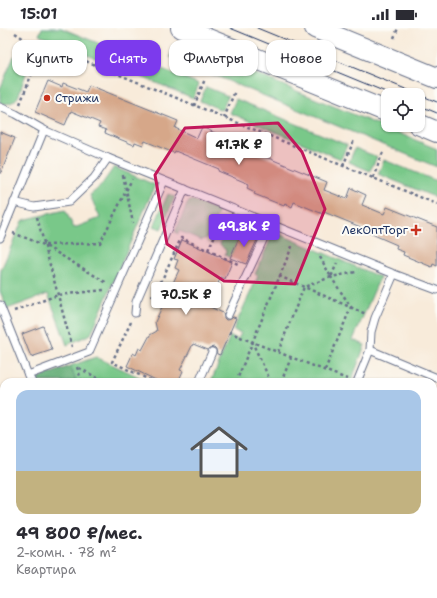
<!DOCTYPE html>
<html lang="ru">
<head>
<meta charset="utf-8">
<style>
  :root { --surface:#fff; --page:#f7f7f7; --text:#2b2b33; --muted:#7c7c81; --line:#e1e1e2; --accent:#7c3aed }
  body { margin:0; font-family:"Shantell Sans",sans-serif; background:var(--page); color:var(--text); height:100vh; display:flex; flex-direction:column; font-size:15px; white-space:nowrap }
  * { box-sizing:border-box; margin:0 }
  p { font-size:13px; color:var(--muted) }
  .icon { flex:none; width:22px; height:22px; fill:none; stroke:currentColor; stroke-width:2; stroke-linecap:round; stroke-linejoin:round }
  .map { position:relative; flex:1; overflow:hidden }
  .side { position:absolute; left:0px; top:350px; width:437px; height:220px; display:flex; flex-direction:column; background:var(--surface); border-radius:12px 12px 0 0; box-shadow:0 1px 3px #0004 }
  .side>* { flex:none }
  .hud { position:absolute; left:12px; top:12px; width:413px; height:36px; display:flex; gap:8px }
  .controls { position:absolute; left:381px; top:60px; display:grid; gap:8px }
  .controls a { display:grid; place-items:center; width:44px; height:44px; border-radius:8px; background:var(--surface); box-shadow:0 1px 3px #0004; font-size:20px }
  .price { position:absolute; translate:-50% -34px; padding:0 9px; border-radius:4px; background:#fff; color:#222; font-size:13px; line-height:26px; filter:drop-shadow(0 1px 2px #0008) }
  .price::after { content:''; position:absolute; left:50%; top:24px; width:12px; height:9px; margin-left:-6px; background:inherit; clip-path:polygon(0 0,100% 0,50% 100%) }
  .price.active { background:var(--accent); color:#fff }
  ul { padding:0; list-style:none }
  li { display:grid; align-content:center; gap:8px; height:212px; padding:0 16px }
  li+li { border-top:1px solid var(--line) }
  li span { display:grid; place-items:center; height:124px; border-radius:12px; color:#555 }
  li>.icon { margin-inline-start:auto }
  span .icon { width:72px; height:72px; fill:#fffc; stroke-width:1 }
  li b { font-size:17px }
  .tag { padding:0 14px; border-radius:12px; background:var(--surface); box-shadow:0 1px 3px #0004; font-size:14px; line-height:36px }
  .tag.active { background:var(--accent); color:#fff }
  .status { display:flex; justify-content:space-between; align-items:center; height:28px; padding:0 20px; background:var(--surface); direction:ltr }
  .status svg { height:11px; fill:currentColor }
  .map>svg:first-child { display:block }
</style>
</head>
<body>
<div class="status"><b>15:01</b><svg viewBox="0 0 49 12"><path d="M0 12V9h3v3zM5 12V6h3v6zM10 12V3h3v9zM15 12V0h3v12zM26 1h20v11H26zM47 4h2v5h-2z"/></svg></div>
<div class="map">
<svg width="437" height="570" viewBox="0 0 437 570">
  <rect width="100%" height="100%" fill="#fdfcf7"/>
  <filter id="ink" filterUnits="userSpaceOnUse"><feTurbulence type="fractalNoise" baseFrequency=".025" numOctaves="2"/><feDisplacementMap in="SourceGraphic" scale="8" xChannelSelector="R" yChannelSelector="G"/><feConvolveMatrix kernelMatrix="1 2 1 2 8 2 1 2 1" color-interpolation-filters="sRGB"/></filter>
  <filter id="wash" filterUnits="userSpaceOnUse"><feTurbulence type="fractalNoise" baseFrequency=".012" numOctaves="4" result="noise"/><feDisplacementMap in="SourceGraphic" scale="16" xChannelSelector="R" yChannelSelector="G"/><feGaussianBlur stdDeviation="0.9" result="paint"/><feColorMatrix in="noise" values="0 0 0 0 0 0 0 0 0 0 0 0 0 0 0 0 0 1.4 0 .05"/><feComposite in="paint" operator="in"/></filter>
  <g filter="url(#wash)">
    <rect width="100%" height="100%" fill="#f8ebda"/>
    <g fill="#79c889" stroke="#4a7c74">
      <path d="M42 0H61L199 56 193 70 39 7Z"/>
      <path d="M173 21 210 27 437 121V139L170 29Z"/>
      <path d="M14 28 30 34 18 69C13 75 8 77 0 75V61Z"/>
      <path d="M206 59 228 68 222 82 200 73Z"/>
      <path d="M236 71 347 117 341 131 230 85Z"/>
      <path d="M355 120 377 129 370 143 349 134Z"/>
      <path d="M384 132 437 153V170L378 146Z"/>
      <path d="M114 139 155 157 91 306 67 317 48 266 7 281 0 263 1 242 22 193 27 191 65 182 74 200 100 190 90 167 100 159Z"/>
      <path d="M168 166 175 169 161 201 154 198Z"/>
      <path d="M193 172 219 183 207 210 202 212 179 203 178 206 175 204 188 174Z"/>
      <path d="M232 188 241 192 242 203 230 230 225 227 226 223 220 216Z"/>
      <path d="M277 205 380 249 353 312 365 317 351 354H211L230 308 238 311 241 305 233 302 258 248 255 246 272 208Z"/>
      <path d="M96 329 150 354H77L70 338Z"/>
    </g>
    <g fill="#62ac75" stroke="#3e6e6a">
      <path d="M70 338 77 354H38L36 351Z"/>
      <path d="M0 440 4 442V492L0 490Z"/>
      <path d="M91 566H239L243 570H89Z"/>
    </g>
    <g id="blocks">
      <g fill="#d6a789">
        <path d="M48 53 62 59 63 55 86 64 89 57 178 93 175 100 197 110 202 99 217 106 213 116 236 126 239 118 327 154 324 162 347 171 351 160 366 167 362 177 384 186 387 179 437 199V238L433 236 432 239 403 227 404 224 396 221 397 217 367 204 368 202 324 184 323 186 294 174 292 179 285 175 284 178 254 166 255 164 247 160 249 156 218 143 219 141 175 123 174 125 145 113 143 117 135 114 134 117 105 105 106 102 98 99 100 95 71 83 65 97 35 84Z"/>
        <path d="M0 104 15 110 1 145H0Z"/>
        <path d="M242 203 258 210 246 236 230 230Z"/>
        <path d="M182 212 232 234 225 251 221 249 208 278 223 285 224 290 226 292 231 291 233 289 236 290 220 327 217 326 216 321 214 319 209 320 208 322 193 316 180 342 183 343 178 354H160L127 338 133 325 136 327 139 320 142 322 150 307 157 303 155 294 179 242 175 240 178 232 174 231Z"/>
        <path d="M43 298 52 322 31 329 22 306Z"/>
      </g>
    </g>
  </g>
  <g filter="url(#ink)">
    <use href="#blocks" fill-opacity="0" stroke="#687189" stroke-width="1"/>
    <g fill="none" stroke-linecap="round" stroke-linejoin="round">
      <defs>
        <g id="service">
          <path d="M0 79 16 86 44 102 108 130 394 246"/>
          <path d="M14 174 34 179 69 174 94 150 108 130"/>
          <path d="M0 210 44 102"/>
          <path d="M0 277 28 347 32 354"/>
          <path d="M135 285 136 274 185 161"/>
          <path d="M228 287 270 197"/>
          <path d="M370 322 437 350"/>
          <path d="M28 347 89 324 164 153"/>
          <path d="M199 354 212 324"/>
          <path d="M357 354 370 322 371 304 375 290 394 246 437 262"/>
          <path d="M0 372 4 374"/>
          <path d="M370 566 373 568V570"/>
        </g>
        <g id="secondary">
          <path d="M181 0 388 84"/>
          <path d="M315 0 437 50"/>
          <path d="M418 96 437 104"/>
        </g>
      </defs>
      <use href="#service" stroke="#687189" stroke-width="9"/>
      <use href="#secondary" stroke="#687189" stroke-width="22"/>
      <g stroke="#687189" stroke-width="2.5" stroke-dasharray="3 3" stroke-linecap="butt">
        <path d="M15 5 41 22 66 25 437 176"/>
        <path d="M394 10 398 0"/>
        <path d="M20 76 41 22"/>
        <path d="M194 78 205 51"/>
        <path d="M224 90 235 63"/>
        <path d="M343 138 354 112"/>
        <path d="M123 147 133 195"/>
        <path d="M373 150 383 124"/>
        <path d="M37 189 72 319"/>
        <path d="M13 205 44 217 107 255"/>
        <path d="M45 217 100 215 132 151"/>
        <path d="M208 222 224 188"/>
        <path d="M320 229 331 249 337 235"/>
        <path d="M279 248 366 286"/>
        <path d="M151 268 155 267 181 210 238 236 237 238"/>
        <path d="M14 283 58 267 104 262"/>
        <path d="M131 294 112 334 154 354"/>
        <path d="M229 304 252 314"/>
        <path d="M278 324 304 259 331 249"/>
        <path d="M77 339 82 354"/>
        <path d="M79 340 105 354"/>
        <path d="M325 342 351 279 331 249 356 244"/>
        <path d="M236 354 293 216"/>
        <path d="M271 354 252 314 347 351"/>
        <path d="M281 354 291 330"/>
        <path d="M433 416 437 418"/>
        <path d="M433 495H437"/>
        <path d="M433 504 437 507"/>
        <path d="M0 533 4 537"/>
        <path d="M0 538 4 540"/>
        <path d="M433 541 437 540"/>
        <path d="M0 562 4 554"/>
        <path d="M49 566 58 570"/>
        <path d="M181 566 192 570"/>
        <path d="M317 566 320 570"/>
        <path d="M32 570 34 566"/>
        <path d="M277 570 279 566"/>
        <path d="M290 570 299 566"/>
      </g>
      <use href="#service" stroke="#fff" stroke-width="7"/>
      <use href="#secondary" stroke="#fff" stroke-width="20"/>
      <g stroke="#1b2f5e" stroke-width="1">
        <path d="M230 0 393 67"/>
        <path d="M257 0 437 74"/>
        <path d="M418 77 437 85"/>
      </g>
    </g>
  </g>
  <path fill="#c2185b" fill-opacity="0.2" stroke="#c2185b" stroke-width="3" stroke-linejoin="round" d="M278 95 302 124 325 181 295 256 224 253 167 216 155 147 185 100Z"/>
  <g fill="#c8321e" stroke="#fdfcf7" stroke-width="1.5">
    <circle cx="47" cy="70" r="4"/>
    <path d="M414 196h4v4h4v4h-4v4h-4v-4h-4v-4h4z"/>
  </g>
  <g text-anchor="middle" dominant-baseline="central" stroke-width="4" stroke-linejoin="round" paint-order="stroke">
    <g font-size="12" fill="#1b2f5e" stroke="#fdfcf7" text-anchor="start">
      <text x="55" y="70">Стрижи</text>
      <text x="408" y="202" text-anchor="end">ЛекОптТорг</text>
    </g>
  </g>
</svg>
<div class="controls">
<a><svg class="icon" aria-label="locate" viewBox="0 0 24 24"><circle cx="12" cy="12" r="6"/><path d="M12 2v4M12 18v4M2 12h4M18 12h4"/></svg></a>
</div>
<b class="price" style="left:239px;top:138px">41.7K ₽</b>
<b class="price active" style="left:244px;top:220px">49.8K ₽</b>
<b class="price" style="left:186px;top:288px">70.5K ₽</b>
<div class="hud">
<a class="tag">Купить</a>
<a class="tag active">Снять</a>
<a class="tag">Фильтры</a>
<a class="tag">Новое</a>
</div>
<section class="side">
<ul>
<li><span style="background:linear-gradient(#a9c7e8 65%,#c2b280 0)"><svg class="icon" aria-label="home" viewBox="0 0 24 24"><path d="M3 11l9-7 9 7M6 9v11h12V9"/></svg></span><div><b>49 800 ₽/мес.</b><p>2-комн. · 78 m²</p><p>Квартира</p></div></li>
</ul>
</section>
</div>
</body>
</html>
